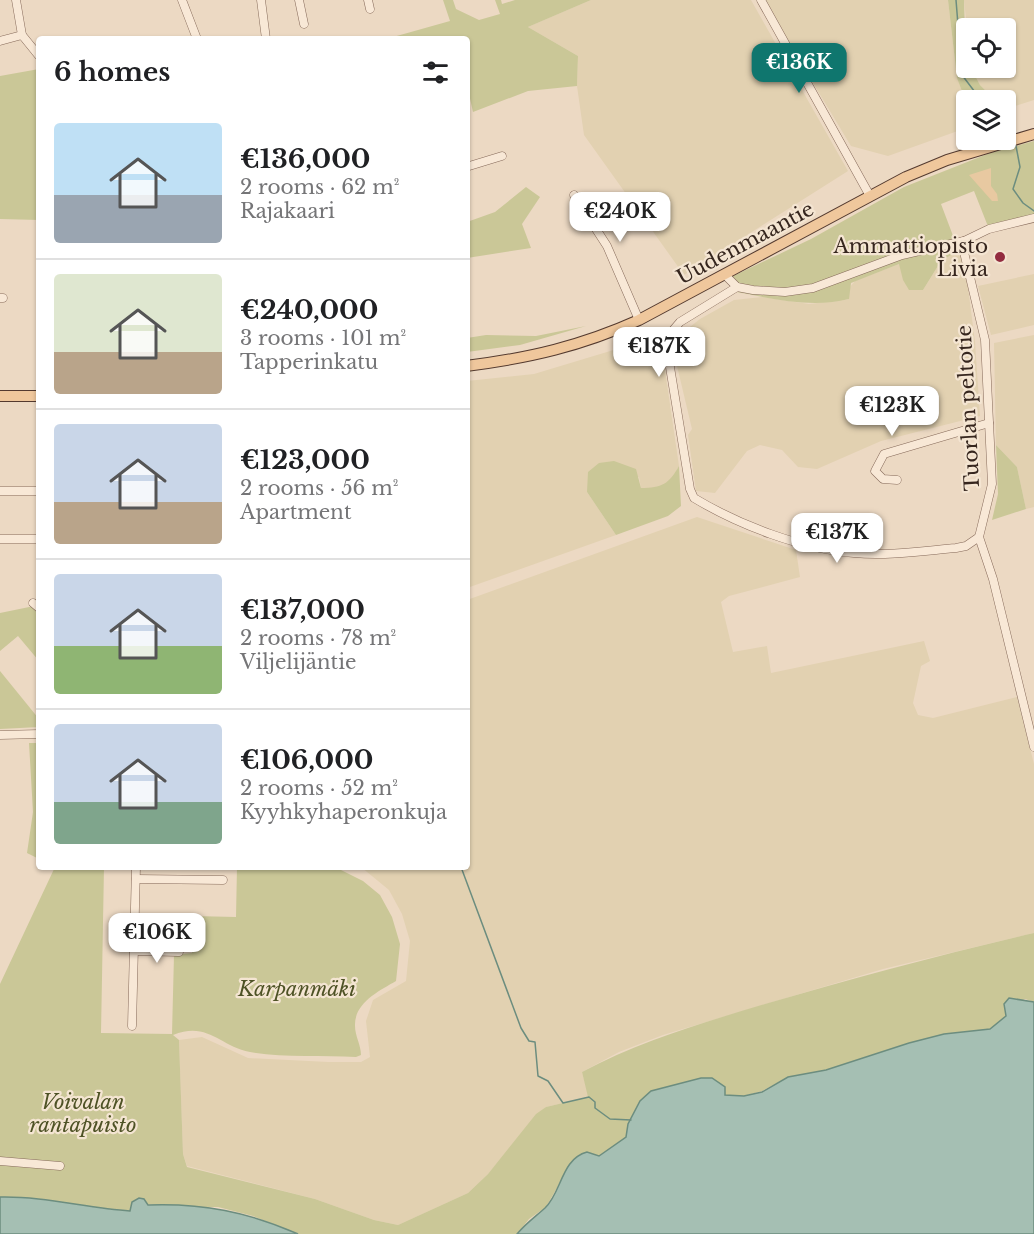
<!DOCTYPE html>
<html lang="en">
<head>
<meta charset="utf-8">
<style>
  :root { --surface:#fff; --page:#f2f2f2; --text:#202124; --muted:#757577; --line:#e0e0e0; --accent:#0f766e }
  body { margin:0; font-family:"Libre Baskerville",serif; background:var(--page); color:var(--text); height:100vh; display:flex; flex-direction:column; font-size:22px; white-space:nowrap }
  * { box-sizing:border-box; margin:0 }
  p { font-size:20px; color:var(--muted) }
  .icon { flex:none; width:33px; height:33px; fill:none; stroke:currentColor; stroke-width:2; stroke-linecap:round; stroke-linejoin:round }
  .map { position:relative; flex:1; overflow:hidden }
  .side { position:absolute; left:36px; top:36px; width:434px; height:834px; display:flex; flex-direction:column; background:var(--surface); border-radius:6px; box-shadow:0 2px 4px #0004 }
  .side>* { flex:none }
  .fabs { position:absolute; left:956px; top:18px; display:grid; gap:12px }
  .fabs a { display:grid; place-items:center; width:60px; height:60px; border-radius:6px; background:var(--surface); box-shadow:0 2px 4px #0004; font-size:30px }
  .price { position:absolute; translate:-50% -51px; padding:0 14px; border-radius:12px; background:#fff; color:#222; font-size:20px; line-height:39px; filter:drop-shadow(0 2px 3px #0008) }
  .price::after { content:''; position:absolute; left:50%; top:36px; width:18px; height:14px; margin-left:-9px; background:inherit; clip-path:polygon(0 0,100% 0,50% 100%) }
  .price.on { background:var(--accent); color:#fff }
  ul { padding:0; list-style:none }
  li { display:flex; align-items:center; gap:18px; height:150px; padding:0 18px }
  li+li { border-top:2px solid var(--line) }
  li span { display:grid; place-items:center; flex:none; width:168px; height:120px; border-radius:6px; color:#555 }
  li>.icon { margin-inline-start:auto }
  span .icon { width:72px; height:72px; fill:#fffc; stroke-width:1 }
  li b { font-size:26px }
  h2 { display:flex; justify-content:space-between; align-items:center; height:72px; padding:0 18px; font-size:26px }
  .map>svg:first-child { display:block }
</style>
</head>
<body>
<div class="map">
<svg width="1034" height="1234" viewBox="0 0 1034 1234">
  <rect width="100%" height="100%" fill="#ecd9c3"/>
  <g fill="#e2d1b1">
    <path d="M591 0H751L848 171 684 275 584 135 577 86 578 56 528 27Z"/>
    <path d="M763 0H948L957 78 971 100H966V128L888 156 851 146Z"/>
    <path d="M964 0H1034V100L1012 107 1005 106V100H995L980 85 971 68H1005V28H967Z"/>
    <path d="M963 248 975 342 980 416 881 441 817 469 798 467 782 450 760 445 747 451 715 493 696 491 688 435 692 429 673 349 676 338 700 319 734 300 762 297 809 304 845 300 849 299V288L855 281 899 264 923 290 941 261Z"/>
    <path d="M1034 274V325L991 335 978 286Z"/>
    <path d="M1034 335V507L1026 509 1017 467 996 445 994 343Z"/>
    <path d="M660 336 679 466 671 481 659 488H641L639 477 587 492 616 535 467 588V381L534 374Z"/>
    <path d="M697 517 796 550 800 577 729 596 721 602 733 652 767 646 771 673 924 641 930 661 921 666 913 703 918 715 933 718 1017 697 1034 764V933L883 969 663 1035 619 1052 582 1072 589 1097 546 1107 488 1174 468 1193 398 1225 374 1220 315 1199 187 1166 183 1154 179 1040 202 1037 248 1058 328 1062H361L370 1057 366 1021 373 1000 406 981 410 941 402 914 389 890 361 867H466L467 600Z"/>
  </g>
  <g fill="#cac797">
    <path d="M443 0H453L456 9 479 20 500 14 495 0H501L502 4 515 0H591L528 27 578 56 577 86 528 91 473 112 467 85 466 39H386L450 21Z"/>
    <path d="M948 0H964L966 68H971L980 85 995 100H971L962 91 957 78Z"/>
    <path d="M39 69V143L36 145 39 155V220L0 219V76Z"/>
    <path d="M1034 141V218L989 229 974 191 941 204 955 241 963 248 941 261 923 290H909L903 280 899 264 851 283 849 299C810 309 770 298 731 291L737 287 729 278 811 239 904 187 990 153Z"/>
    <path d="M526 187 540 197 522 224 531 248 467 258V222L495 212Z"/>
    <path d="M586 326 520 345 467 352V338L486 335 536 336Z"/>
    <path d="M996 445 1017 467 1026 509 992 520 998 494Z"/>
    <path d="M614 461 636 469 641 488C662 488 669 484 679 466L681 506 668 516 616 535 587 492 588 472 599 463Z"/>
    <path d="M39 605V661L18 636 0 651V613Z"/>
    <path d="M0 671 39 719V727L0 729Z"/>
    <path d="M29 743H39V859L27 853 33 812Z"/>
    <path d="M55 867H104L101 1033 172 1034 174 955 192 953 193 916 236 917 237 867H335L363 881 380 895 392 917 400 944 396 981C379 991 354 1003 355 1026 355 1036 361 1045 361 1055L356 1057C323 1055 282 1058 250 1052 219 1046 208 1021 173 1035L179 1040 183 1154 187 1167 315 1199 374 1220 398 1225 468 1193 488 1174 536 1114 546 1107 588 1097 582 1072C640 1041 702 1023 765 1004 854 978 943 954 1034 933V1002L1025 999 1006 1009V1016L990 1029 944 1034 909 1043 826 1070 788 1077 762 1091 744 1096 730 1097 679 1084 659 1089 640 1101 628 1124 626 1137 599 1156 587 1152 569 1167 546 1207 529 1219 517 1234H298L253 1216 218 1207H171L132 1202 130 1211C87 1208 44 1197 0 1197V984Z"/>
  </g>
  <path fill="#e8c9a1" d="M991 168V186L997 194 998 201H992L969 175Z"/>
  <g fill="#a5bfb3" stroke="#6c8d7f" stroke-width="1.5">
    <path d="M1009 998 1034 1002V1234H517C526 1223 535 1217 545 1208 562 1192 561 1159 587 1152L599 1156 626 1137 628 1124 640 1101 651 1091 701 1078H712L725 1087V1095L744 1096 762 1092 788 1077 826 1070 909 1043 944 1034 990 1029 1006 1016 1004 1004Z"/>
    <path d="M0 1197C44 1196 86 1208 130 1211L132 1202 139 1198 144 1199 148 1205C203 1203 248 1212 298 1234H0Z"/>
  </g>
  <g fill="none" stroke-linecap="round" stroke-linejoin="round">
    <g stroke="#6c8d7f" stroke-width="1.5">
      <path d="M956 0 962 75 981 100"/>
      <path d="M1005 121 1013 133"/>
      <path d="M1016 146 1020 167 1013 189 1023 203 1034 211"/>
      <path d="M461 867 521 1028 529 1041 535 1042 538 1076 548 1081 563 1103 589 1097 595 1102V1108L610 1119 631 1120"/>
    </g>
    <defs>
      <g id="minor">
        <path d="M16 0 22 35 39 56"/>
        <path d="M182 0 197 39"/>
        <path d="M261 0 266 39"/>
        <path d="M299 0 304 24"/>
        <path d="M368 0 370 9"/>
        <path d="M761 0 870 196"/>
        <path d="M0 41 22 35"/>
        <path d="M466 167 502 156"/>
        <path d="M574 195 607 246 639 320"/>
        <path d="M964 241 963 248 985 340 992 484 979 537 993 579 1034 747"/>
        <path d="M725 275 737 287 753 290 785 292 813 288 902 255 964 241 989 229 1034 218"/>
        <path d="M737 287 680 322 668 336V355L690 489 694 498C739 525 801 549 854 553 887 556 922 551 956 548L966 546 979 537"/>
        <path d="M0 298H3"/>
        <path d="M897 480 883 479 875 471 884 454 989 423"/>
        <path d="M0 491H39"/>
        <path d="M0 539H39"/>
        <path d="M33 603 39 608"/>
        <path d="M0 735 39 734"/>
        <path d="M136 879 223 880"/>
        <path d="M134 951 179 952"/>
        <path d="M132 1026 136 867"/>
        <path d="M0 1161 60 1166"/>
      </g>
      <g id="major">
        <path d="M466 366C530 358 581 346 639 320L906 177 947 160 1034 134"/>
        <path d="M0 396H39"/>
      </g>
    </defs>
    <use href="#minor" stroke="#866a5a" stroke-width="9"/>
    <use href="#major" stroke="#543a2f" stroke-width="12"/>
    <use href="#minor" stroke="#f8e8d6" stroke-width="8"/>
    <use href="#major" stroke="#efc79c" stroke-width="10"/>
  </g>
  <circle fill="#932c3f" stroke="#f4e5d2" stroke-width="2" cx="1000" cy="257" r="6"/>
  <g text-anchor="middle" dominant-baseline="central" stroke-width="4.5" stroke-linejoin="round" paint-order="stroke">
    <g font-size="20" fill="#36261e" stroke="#f4e5d2">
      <text transform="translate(745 243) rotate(-28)">Uudenmaantie</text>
      <text transform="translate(968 408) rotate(-93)">Tuorlan peltotie</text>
    </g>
    <g font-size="20" fill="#36261e" stroke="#f4e5d2" text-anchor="end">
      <text x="988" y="246">Ammattiopisto<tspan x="988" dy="23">Livia</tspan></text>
    </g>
    <g font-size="20" font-style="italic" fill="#4e5225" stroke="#f4e5d2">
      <text x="297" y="989">Karpanmäki</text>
      <text x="83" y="1102">Voivalan<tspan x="83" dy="23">rantapuisto</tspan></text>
    </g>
  </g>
</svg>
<div class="fabs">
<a><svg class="icon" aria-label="locate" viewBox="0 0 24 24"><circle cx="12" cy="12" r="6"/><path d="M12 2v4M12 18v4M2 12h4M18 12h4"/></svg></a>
<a><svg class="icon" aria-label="layers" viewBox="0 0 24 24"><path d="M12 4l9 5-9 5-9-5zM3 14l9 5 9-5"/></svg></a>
</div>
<b class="price on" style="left:799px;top:94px">€136K</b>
<b class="price" style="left:620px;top:243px">€240K</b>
<b class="price" style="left:659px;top:378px">€187K</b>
<b class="price" style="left:892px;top:437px">€123K</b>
<b class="price" style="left:837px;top:564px">€137K</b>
<b class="price" style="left:157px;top:964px">€106K</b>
<section class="side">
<h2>6 homes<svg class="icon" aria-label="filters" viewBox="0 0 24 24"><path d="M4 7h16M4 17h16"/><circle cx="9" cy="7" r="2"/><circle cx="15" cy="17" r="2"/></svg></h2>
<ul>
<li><span style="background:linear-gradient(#bfe0f5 60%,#9aa5b1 0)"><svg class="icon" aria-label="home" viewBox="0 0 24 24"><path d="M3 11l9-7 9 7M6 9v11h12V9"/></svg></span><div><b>€136,000</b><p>2 rooms · 62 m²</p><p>Rajakaari</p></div></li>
<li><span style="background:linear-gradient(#dfe7d0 65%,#b9a48a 0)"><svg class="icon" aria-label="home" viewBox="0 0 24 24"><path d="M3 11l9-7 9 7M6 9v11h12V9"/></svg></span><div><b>€240,000</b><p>3 rooms · 101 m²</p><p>Tapperinkatu</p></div></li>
<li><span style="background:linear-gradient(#c9d6e8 65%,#b9a48a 0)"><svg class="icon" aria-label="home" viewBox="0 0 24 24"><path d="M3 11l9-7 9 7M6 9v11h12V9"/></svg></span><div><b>€123,000</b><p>2 rooms · 56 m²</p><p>Apartment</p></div></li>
<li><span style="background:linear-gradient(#c9d6e8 60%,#8fb573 0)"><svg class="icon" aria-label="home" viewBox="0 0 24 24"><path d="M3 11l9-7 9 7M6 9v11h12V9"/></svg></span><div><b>€137,000</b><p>2 rooms · 78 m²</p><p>Viljelijäntie</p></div></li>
<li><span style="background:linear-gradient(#c9d6e8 65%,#7fa58c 0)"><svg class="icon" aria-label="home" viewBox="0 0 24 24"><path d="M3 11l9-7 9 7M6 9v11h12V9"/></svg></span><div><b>€106,000</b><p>2 rooms · 52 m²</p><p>Kyyhkyhaperonkuja</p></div></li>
</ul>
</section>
</div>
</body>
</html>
